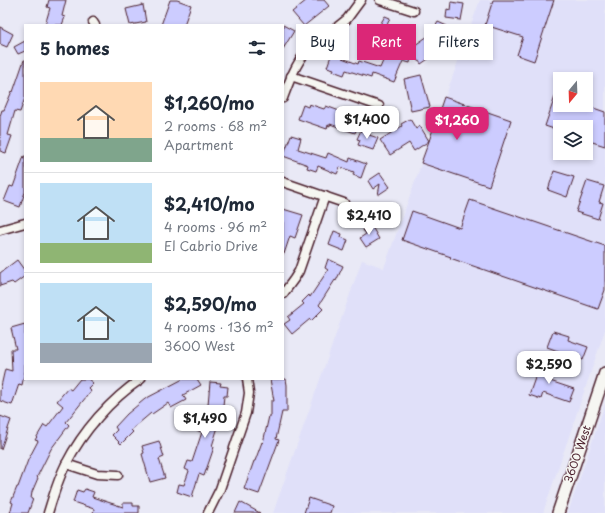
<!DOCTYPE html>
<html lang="en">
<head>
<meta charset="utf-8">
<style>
  :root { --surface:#fff; --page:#f2f2f3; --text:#1f2937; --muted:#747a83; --line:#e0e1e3; --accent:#db2777 }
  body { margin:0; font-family:"Playpen Sans",sans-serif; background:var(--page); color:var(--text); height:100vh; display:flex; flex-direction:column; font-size:15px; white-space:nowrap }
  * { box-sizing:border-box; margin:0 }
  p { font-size:13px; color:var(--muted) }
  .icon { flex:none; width:22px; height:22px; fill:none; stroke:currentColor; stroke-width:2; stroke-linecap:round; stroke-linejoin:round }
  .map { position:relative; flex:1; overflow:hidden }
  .details { position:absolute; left:24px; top:24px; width:260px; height:356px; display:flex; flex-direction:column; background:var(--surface); border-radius:0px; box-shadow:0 2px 6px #0003 }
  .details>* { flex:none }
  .top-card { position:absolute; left:296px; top:24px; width:249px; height:36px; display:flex; gap:8px }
  .needle { width:26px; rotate:199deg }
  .fabs { position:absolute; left:553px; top:72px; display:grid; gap:8px }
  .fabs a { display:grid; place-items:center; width:40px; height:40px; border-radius:0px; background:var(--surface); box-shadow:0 2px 6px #0003; font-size:20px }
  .price { position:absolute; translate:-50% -34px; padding:0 9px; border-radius:8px; background:#fff; color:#222; font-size:13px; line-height:26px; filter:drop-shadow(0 1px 2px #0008) }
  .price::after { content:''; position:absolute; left:50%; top:24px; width:12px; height:9px; margin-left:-6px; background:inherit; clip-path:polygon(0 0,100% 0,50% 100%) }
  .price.on { background:var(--accent); color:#fff }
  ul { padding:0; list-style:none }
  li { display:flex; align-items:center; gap:12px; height:100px; padding:0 16px }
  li+li { border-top:1px solid var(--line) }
  li span { display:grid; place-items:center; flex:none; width:112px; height:80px; border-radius:0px; color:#555 }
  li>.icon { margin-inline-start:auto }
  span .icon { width:48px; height:48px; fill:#fffc; stroke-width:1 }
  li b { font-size:17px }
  h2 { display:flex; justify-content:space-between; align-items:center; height:48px; padding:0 16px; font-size:17px }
  .chip { padding:0 14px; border-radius:0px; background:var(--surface); box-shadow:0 2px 6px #0003; font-size:14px; line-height:36px }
  .chip.on { background:var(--accent); color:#fff }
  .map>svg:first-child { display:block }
</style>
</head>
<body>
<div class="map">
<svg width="605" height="513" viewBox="0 0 605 513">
  <rect width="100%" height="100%" fill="#e9e9f6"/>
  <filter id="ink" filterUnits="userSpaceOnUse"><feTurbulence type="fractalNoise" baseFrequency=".025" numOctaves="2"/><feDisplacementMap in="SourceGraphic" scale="8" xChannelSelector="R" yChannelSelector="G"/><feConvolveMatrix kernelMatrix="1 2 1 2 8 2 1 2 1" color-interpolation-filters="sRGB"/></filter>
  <g filter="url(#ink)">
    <g fill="#e0e0f9" fill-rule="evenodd">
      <path d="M480 0H605V330L543 513H273L362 260 384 268ZM560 79H586V105H560ZM560 127H586V153H560Z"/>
      <path d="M605 404V513H568Z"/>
    </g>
    <g fill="#ccf" stroke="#4a1f2b">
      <path d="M49 0H66L62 16 65 17 62 25H45L50 8 47 7Z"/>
      <path d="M170 0H177L191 5 184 25H161Z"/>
      <path d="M307 0H324L329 6 304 26 292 12Z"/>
      <path d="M493 0H554L534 61 517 55 523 37 485 25Z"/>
      <path d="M451 2 464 4 461 20 446 18 447 9 450 10Z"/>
      <path d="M143 5 146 22 130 25 126 9Z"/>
      <path d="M385 16 390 18 384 32 401 35 400 37 405 38 402 54 431 34 438 22 447 26 445 29 454 33 447 46 438 41 429 47 434 55 421 64 412 51 410 63 403 61 394 82 372 74 371 78 346 70 344 75 333 71 334 69 327 67 333 50 341 52 340 55 343 56 342 58 358 64 359 61 380 68 386 54 384 53V50L364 41 371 25 378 28Z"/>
      <path d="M283 25 294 31 283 49Z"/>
      <path d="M0 27 13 34 7 47 0 44Z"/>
      <path d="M25 41V51L18 54 14 47Z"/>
      <path d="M24 60H25V98L20 112 15 111 8 135 12 136 6 153 0 151V116L2 110H4L12 91 13 92Z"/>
      <path d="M421 75 430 107 411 111 404 79Z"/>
      <path d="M559 85H560V105H585L605 112V146L586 140V127H560V131L545 126Z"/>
      <path d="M444 97 511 120 489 186 421 163 429 141 414 151 409 143 390 155 380 140 402 126 401 124 410 119 416 129 420 126 429 141Z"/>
      <path d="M309 104 324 109 326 106 353 116 352 120 359 123 355 133 330 124V126L328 125 327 129 298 119 303 105 308 107Z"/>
      <path d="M361 130 370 133 369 135 378 138 373 150 358 145 360 140 357 139Z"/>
      <path d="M291 135 301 138 298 149 326 158 328 153 349 162 350 158 366 164 361 178 353 175 354 172 340 167 337 174 318 166 316 171 307 168 308 165 283 156Z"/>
      <path d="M24 156H25V192L20 207 4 201 10 186 13 187Z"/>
      <path d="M554 171 574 177 567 197 548 190Z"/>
      <path d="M380 173 390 187 378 195 380 184 373 189 368 181Z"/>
      <path d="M587 181 604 186 599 202 603 203 598 219 576 212Z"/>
      <path d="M470 200 605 246V290L598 309 450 258 451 257 402 240 412 211 460 228Z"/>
      <path d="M377 202 392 205 391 213 375 211Z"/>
      <path d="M283 209 303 215 295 238 290 236 284 254H283Z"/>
      <path d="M371 225 379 239 366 247 360 238 366 234 363 230Z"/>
      <path d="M334 231 342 234 341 237 348 240 344 251 329 245Z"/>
      <path d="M328 259 343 266 336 281 335 280 319 305 323 309 311 321 310 319 292 334 284 324 290 320 288 317 304 304 302 302 309 295 310 297 328 270 325 268Z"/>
      <path d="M17 260 25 271V276L14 284 12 282 0 286V273Z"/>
      <path d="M25 324V371L22 385 19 384 12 405 0 401V391L5 369 12 371 11 349H16L11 328Z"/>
      <path d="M553 331 569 336 568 340 588 347 583 360 547 347Z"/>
      <path d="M541 361 553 364 547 380 574 389 569 402 543 393 541 399 529 395Z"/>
      <path d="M80 379H88L93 383 88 388 91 391 66 422 69 425 51 449 37 477 38 478 32 492 31 499H33L28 513H10L13 503 11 502 17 487H18L28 460 38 441 35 440 44 425 47 427 63 406 57 401 68 388 71 390Z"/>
      <path d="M183 379H197L201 385 183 395 186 400 171 408 168 403 152 414 151 413 131 430 133 432 121 444 112 435 117 430 115 427 127 414 145 399Z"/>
      <path d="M270 379H286L287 385V412H282L276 439 279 440 259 494 244 489 254 461H255L262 442 263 443 269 416H271V401H274Z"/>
      <path d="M210 382 221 383 220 386 228 387 227 396H224L222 415 220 414 216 427H218L212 446 214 447 211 456 204 476 199 474 192 497 177 492 179 484 184 485 189 471 185 469 188 461 192 462 202 432 196 430 202 414 207 416Z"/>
      <path d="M0 416 11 420 1 449H0Z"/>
      <path d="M159 441 164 457 159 459 165 478 150 482 142 454 144 453 142 446Z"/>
      <path d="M85 489 94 492 92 497 123 507V503H133V506H139V513H93L94 509 73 502 77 490 83 492Z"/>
      <path d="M309 498 332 506 330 513H304Z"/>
      <path d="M240 502 260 513H235Z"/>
    </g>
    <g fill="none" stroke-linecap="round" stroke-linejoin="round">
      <defs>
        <g id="street">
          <path d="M380 0 414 11"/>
          <path d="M93 22 95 25"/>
          <path d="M291 76 379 106"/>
          <path d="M283 98C289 82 295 65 306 52L347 19 361 0"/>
          <path d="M283 182 344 203"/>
          <path d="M0 230 25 223"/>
          <path d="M283 294 294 279 299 271 325 196"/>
          <path d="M66 464 97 474 118 475"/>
          <path d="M48 513C53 497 58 479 66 464 83 431 110 400 141 379"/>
          <path d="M208 513 220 489 246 413 249 393 247 379"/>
        </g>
        <path id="secondary" d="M558 513 605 373"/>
      </defs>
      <use href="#street" stroke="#4a1f2b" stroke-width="11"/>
      <use href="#secondary" stroke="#4a1f2b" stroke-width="14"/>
      <use href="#street" stroke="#f6f6f2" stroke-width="8"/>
      <use href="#secondary" stroke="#f6f6f2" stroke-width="11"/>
    </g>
  </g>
  <g text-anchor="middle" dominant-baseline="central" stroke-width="3" stroke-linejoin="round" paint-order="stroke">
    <g font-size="11" fill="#4a1f2b" stroke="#f6f6f2">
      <text transform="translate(577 454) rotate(-71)">3600 West</text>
    </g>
  </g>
</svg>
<div class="fabs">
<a><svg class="needle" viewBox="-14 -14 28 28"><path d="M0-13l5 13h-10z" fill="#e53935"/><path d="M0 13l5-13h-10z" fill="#747a83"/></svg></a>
<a><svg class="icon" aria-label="layers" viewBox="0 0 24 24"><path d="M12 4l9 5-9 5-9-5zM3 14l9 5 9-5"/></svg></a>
</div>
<b class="price" style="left:367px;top:140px">$1,400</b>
<b class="price on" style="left:457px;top:141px">$1,260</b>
<b class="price" style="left:369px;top:236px">$2,410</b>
<b class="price" style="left:549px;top:385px">$2,590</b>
<b class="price" style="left:205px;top:439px">$1,490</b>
<div class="top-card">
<a class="chip">Buy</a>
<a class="chip on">Rent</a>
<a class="chip">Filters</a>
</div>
<section class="details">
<h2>5 homes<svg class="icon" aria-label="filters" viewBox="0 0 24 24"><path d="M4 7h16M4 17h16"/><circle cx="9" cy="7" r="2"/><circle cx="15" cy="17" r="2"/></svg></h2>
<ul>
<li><span style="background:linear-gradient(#ffd9b3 70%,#7fa58c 0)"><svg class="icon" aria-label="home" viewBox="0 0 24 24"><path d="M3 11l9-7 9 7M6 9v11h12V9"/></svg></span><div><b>$1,260/mo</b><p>2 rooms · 68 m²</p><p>Apartment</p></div></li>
<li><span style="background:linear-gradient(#bfe0f5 75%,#8fb573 0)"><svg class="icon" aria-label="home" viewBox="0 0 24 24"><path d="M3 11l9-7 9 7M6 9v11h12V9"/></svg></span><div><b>$2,410/mo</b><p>4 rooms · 96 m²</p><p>El Cabrio Drive</p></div></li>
<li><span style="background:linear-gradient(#bfe0f5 75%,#9aa5b1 0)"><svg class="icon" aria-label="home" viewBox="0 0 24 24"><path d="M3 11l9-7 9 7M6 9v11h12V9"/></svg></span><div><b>$2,590/mo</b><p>4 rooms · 136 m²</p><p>3600 West</p></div></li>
</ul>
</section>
</div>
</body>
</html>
